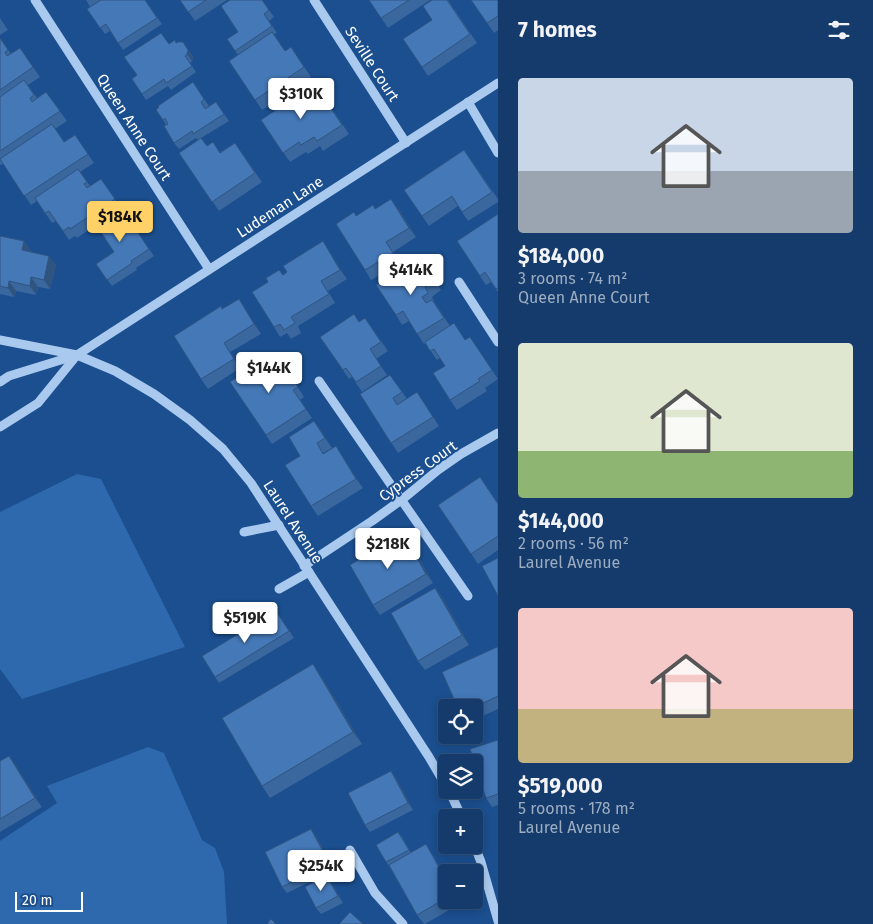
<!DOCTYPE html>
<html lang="en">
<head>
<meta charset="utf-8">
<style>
  :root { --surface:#143b6b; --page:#1d4271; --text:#f1f3f6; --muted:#9dadc1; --line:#33557e; --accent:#ffd166 }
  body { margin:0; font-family:"Fira Sans",sans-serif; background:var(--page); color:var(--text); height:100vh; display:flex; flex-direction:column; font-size:19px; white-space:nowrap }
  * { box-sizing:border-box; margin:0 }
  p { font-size:16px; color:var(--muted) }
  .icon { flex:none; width:28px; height:28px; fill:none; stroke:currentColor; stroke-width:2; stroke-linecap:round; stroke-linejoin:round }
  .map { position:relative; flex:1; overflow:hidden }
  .sheet { display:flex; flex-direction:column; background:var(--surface); width:375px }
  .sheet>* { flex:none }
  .controls { position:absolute; left:438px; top:699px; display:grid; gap:10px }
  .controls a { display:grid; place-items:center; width:45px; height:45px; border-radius:5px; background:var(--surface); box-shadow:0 2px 8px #0003,0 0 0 1px var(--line); font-size:25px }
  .scale { position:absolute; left:15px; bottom:12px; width:68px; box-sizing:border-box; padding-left:5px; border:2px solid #fff; border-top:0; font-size:14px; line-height:18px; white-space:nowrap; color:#fff; -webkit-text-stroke:4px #1b4f8f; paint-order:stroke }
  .price { position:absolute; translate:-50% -42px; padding:0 11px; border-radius:5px; background:#fff; color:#222; font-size:16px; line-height:32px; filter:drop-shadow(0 1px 2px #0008) }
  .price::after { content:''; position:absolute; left:50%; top:30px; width:15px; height:11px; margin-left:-8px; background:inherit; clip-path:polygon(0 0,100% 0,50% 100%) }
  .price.on { background:var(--accent); color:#111 }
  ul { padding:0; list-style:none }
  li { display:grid; align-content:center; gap:10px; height:265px; padding:0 20px }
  li span { display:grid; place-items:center; height:155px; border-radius:5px; color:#555 }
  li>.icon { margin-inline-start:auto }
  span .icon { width:90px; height:90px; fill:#fffc; stroke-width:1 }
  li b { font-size:21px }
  h2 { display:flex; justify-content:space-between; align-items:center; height:60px; padding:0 20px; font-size:21px }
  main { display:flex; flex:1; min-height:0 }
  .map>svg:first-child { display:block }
</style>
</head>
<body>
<main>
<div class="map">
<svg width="498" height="924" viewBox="0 0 498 924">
  <rect width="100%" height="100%" fill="#1b4f8f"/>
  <g fill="#2e69ad">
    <path d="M77 474 101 479 185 647 22 699 0 669V512Z"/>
    <path d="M148 747 164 753 202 840 215 848 224 872 227 924H0V841L57 803 47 786Z"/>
  </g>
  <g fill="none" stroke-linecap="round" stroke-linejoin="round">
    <g stroke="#a9c9ee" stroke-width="9">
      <path d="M35 0 209 269"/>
      <path d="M314 0 406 143"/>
      <path d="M468 102 498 153"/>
      <path d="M459 282 498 342"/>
      <path d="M0 340 77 355 115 371 154 394 190 420 223 449 251 483 429 757 446 786"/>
      <path d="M319 381 468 596"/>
      <path d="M0 382 9 376 77 355 498 83"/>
      <path d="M0 427 38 403 77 355"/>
      <path d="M244 532 279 525"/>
      <path d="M304 566 372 521 404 498 438 470 461 454 498 433"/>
      <path d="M279 589 309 572"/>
      <path d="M449 790 462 818"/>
      <path d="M474 844 481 862 498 921"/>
      <path d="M350 850 375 893 403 924"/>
    </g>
  </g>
  <g fill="#3a679d">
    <path d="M86 0H145L162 24 123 50 110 31 105 34 87 9 90 7Z"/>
    <path d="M180 0H227L195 21Z"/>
    <path d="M262 0 274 17 269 21 277 33 274 34 285 51 291 47 311 77 262 110 229 61 238 55 227 39 238 32Z"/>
    <path d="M369 0H430L388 28Z"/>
    <path d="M448 0 477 43 428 76 403 39 432 20Z"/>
    <path d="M471 0H498V30L494 33Z"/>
    <path d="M0 18 8 30 0 35Z"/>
    <path d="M0 38 11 54 20 48 40 77 28 85 37 98 46 92 67 121 55 129 64 142 75 135 94 163 80 172 90 186 101 179 154 256 136 268 137 270 112 286 96 264 114 252 96 225 77 238 75 236 69 240 56 221 52 223 37 201 31 205 3 164 0 165Z"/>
    <path d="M183 42 193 57 192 61 190 63 196 72 171 90 168 86 146 100 132 79 137 75 169 44Z"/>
    <path d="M193 82 209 106 206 108 216 102 229 121 201 138 207 146 220 152 235 143 262 182 219 211 179 153 198 140 196 138 179 149 174 143 166 125 163 120Z"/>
    <path d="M320 92 349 134 323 151 320 146 308 154 306 152 290 162 261 120 307 100Z"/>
    <path d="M464 150 498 199V202L468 221 458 206 429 226 404 190Z"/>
    <path d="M398 208 416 237 393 252 400 263 371 280 365 270 356 216 375 209Z"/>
    <path d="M498 214V292L491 282 486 285 480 276Z"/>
    <path d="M0 236 24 241 31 251V252L56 265 50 289 38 287 36 295 16 291 14 297 0 294Z"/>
    <path d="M329 251 347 279 328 291 335 303 298 326 301 333 291 339 287 333 280 337 274 327 268 282Z"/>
    <path d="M413 270 430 273 441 290 432 297 435 303 450 326 465 340 470 337 498 379 485 388 487 391 457 410 450 400 445 366 440 358 437 360 425 343 424 344 409 321 402 325 396 315Z"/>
    <path d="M239 299 261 334 230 352 240 368 208 389 201 379 222 309Z"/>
    <path d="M365 318 388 351 376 359 387 375 362 392 352 377 349 379 320 337 360 322Z"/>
    <path d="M275 353 304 397 300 400 312 418 272 444 230 382Z"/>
    <path d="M397 384 407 399 417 392 439 426 398 453 360 394Z"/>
    <path d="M314 421 332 448 323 453 324 454 342 456 363 488 318 516 311 506 300 456Z"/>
    <path d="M498 504V550L478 564 438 505Z"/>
    <path d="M403 534 410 543 433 583 380 615 373 605Z"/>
    <path d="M435 588 442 597 469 645 425 670 418 661Z"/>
    <path d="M281 618 294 638 219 683 215 677Z"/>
    <path d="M498 648V709L474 720V708Z"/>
    <path d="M321 676 362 744 270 798 262 786Z"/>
    <path d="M498 740V805L492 807 486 798Z"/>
    <path d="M9 756 42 807 0 832V761Z"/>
    <path d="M391 771 396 778 413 810 370 832 365 825Z"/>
    <path d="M401 835 411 853 432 854 446 878V900H459L461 903 425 924H424L417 915 389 866 386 862Z"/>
    <path d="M316 836 334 870 287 893 282 887Z"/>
    <path d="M331 882 343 903 321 914 316 908Z"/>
  </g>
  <g fill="#305480">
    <path d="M188 50 193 57 192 61 187 54Z"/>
    <path d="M391 199 398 208 416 237 409 228Z"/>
    <path d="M24 241 31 251 29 259 22 250Z"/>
    <path d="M323 241 329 251 347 279 340 270Z"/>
    <path d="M49 256 56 265 50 289 44 280Z"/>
    <path d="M31 277 38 287 36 295 30 286Z"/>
    <path d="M9 281 16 291 14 297 8 288Z"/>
    <path d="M239 299 245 308 261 334 254 324Z"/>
    <path d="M314 421 321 430 332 448 325 438Z"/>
    <path d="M336 446 342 456 363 488 356 479Z"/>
    <path d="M403 534 410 543 433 583 426 574Z"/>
    <path d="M435 588 442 597 469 645 462 635Z"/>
    <path d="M313 664 321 676 362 744 353 732Z"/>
    <path d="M9 756 16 765 42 807 35 798Z"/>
    <path d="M391 771 396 778 413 810 408 803Z"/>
    <path d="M311 829 316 836 334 870 329 863Z"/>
    <path d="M426 844 432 854 446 878V880Z"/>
    <path d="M326 875 331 882 343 903 338 896Z"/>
  </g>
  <g fill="#4478b7" stroke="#305480">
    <path d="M101 0H145L157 18 118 43 106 24 100 28 87 9Z"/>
    <path d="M180 0H206L188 12Z"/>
    <path d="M230 0H262L269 10 264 14 272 26 235 51 227 39 238 32 221 6Z"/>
    <path d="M369 0H409L381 18Z"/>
    <path d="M432 0H447L470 34 422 67 403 39 432 20 423 6Z"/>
    <path d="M471 0H498V16L487 23Z"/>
    <path d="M272 32 285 51 291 47 304 67 255 100 229 61Z"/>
    <path d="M161 33 169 44 175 40 176 43 178 42H183L188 50 187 54 185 56 192 66 166 83 164 79 142 94 132 79 137 75 124 57Z"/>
    <path d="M0 38 8 50 5 52 7 56 20 48 33 67 0 90Z"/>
    <path d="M24 80 34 95 30 98 32 102 46 92 60 111 0 151V97Z"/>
    <path d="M193 82 204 99 201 102 205 109 216 102 224 114 193 134 192 131 174 143 164 126 168 124 165 118 163 120 156 110 159 107 158 106Z"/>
    <path d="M298 88 307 101 320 92 342 125 317 141 314 137 301 145 299 142 283 153 261 120 280 107 277 102Z"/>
    <path d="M52 124 64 142 75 135 88 154 24 196 0 159Z"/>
    <path d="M201 138 207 146 213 142 220 153 235 143 255 173 212 202 179 153Z"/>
    <path d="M464 150 492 192 462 212 452 196 422 216 404 190Z"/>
    <path d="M78 169 87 182 84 184 87 188 101 179 115 199 70 229 69 227 63 231 49 211 45 213 35 198Z"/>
    <path d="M391 199 409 228 386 242 393 253 365 270 336 224 354 212 356 216 373 205 375 209Z"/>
    <path d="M120 206 149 249 131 261 132 263 107 280 96 264 114 252 95 223Z"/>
    <path d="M498 214V288L496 289 485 272 480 276 457 241Z"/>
    <path d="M0 236 24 241 22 250 49 256 44 280 31 277 30 286 9 281 8 288 0 286Z"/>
    <path d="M323 241 340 270 321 281 329 294 291 317 295 323 284 330 280 324 274 327 252 292 268 282 266 278 279 270 283 275 287 272 283 266Z"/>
    <path d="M423 263 435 281 425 287 428 293 422 297 426 303 432 300 444 318 417 334 403 311 396 315 376 285 409 264 412 270Z"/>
    <path d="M239 299 254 324 224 343 234 359 201 379 174 336 221 306 222 309Z"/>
    <path d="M354 314 359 322 365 318 381 342 370 349 381 366 356 382 346 368 343 370 320 337Z"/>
    <path d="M454 323 465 340 470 337 492 370 478 379 480 381 450 400 433 373 445 366 434 349 430 351 425 342Z"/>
    <path d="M275 353 298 387 293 390 306 409 266 435 230 382Z"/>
    <path d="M390 375 402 392 393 398 397 405 417 392 433 417 391 443 360 394Z"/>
    <path d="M314 421 325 438 317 443 323 454 336 446 356 479 311 506 285 465 300 456 289 437Z"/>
    <path d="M480 477 498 504V536L471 554 438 505Z"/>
    <path d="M403 534 426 574 373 605 350 565Z"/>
    <path d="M498 558V596L482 566Z"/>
    <path d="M435 588 462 635 418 661 391 613Z"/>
    <path d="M276 611 289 631 215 677 202 656Z"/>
    <path d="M497 647 498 649V696L473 708H458L442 672Z"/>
    <path d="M313 664 353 732 262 786 222 718Z"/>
    <path d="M498 740V794L486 798 470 749Z"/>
    <path d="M9 756 35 798 0 819V761Z"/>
    <path d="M391 771 408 803 365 825 348 793Z"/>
    <path d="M311 829 329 863 282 887 265 852Z"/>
    <path d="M398 832 409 850 386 862 376 845Z"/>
    <path d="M426 844 446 880V898L417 915 389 865Z"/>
    <path d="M326 875 338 896 316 908 305 887Z"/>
    <path d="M350 912 363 924H339Z"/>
    <path d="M271 919 276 924H267Z"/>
  </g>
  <g text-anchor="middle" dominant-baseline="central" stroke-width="4" stroke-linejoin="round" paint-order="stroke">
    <g font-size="15" fill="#fff" stroke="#1b4f8f">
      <text transform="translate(372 64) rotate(57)">Seville Court</text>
      <text transform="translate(134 127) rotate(57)">Queen Anne Court</text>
      <text transform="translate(280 207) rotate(-33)">Ludeman Lane</text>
      <text transform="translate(418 471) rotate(-36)">Cypress Court</text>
      <text transform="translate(293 522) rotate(57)">Laurel Avenue</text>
    </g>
  </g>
</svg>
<div class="controls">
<a><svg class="icon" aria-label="locate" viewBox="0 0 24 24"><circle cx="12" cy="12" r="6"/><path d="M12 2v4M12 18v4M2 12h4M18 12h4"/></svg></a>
<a><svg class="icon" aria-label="layers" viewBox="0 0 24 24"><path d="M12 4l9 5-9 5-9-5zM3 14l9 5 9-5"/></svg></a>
<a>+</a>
<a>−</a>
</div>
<div class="scale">20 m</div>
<b class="price" style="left:301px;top:120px">$310K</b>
<b class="price on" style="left:120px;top:243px">$184K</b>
<b class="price" style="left:411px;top:296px">$414K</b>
<b class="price" style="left:269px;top:394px">$144K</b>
<b class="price" style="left:388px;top:570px">$218K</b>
<b class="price" style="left:245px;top:644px">$519K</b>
<b class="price" style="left:321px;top:892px">$254K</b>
</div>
<section class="sheet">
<h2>7 homes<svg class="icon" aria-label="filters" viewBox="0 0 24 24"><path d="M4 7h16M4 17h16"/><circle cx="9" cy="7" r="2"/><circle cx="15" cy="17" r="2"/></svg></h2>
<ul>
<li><span style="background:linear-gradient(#c9d6e8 60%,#9aa5b1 0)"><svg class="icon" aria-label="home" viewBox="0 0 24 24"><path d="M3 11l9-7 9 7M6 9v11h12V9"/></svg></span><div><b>$184,000</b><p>3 rooms · 74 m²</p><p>Queen Anne Court</p></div></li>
<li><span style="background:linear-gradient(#dfe7d0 70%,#8fb573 0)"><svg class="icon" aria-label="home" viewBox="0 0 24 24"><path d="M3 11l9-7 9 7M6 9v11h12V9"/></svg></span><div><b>$144,000</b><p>2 rooms · 56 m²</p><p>Laurel Avenue</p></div></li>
<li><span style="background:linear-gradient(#f6c9c9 65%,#c2b280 0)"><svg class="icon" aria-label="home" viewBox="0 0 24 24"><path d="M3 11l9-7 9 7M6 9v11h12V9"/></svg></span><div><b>$519,000</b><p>5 rooms · 178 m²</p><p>Laurel Avenue</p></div></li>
</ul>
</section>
</main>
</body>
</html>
